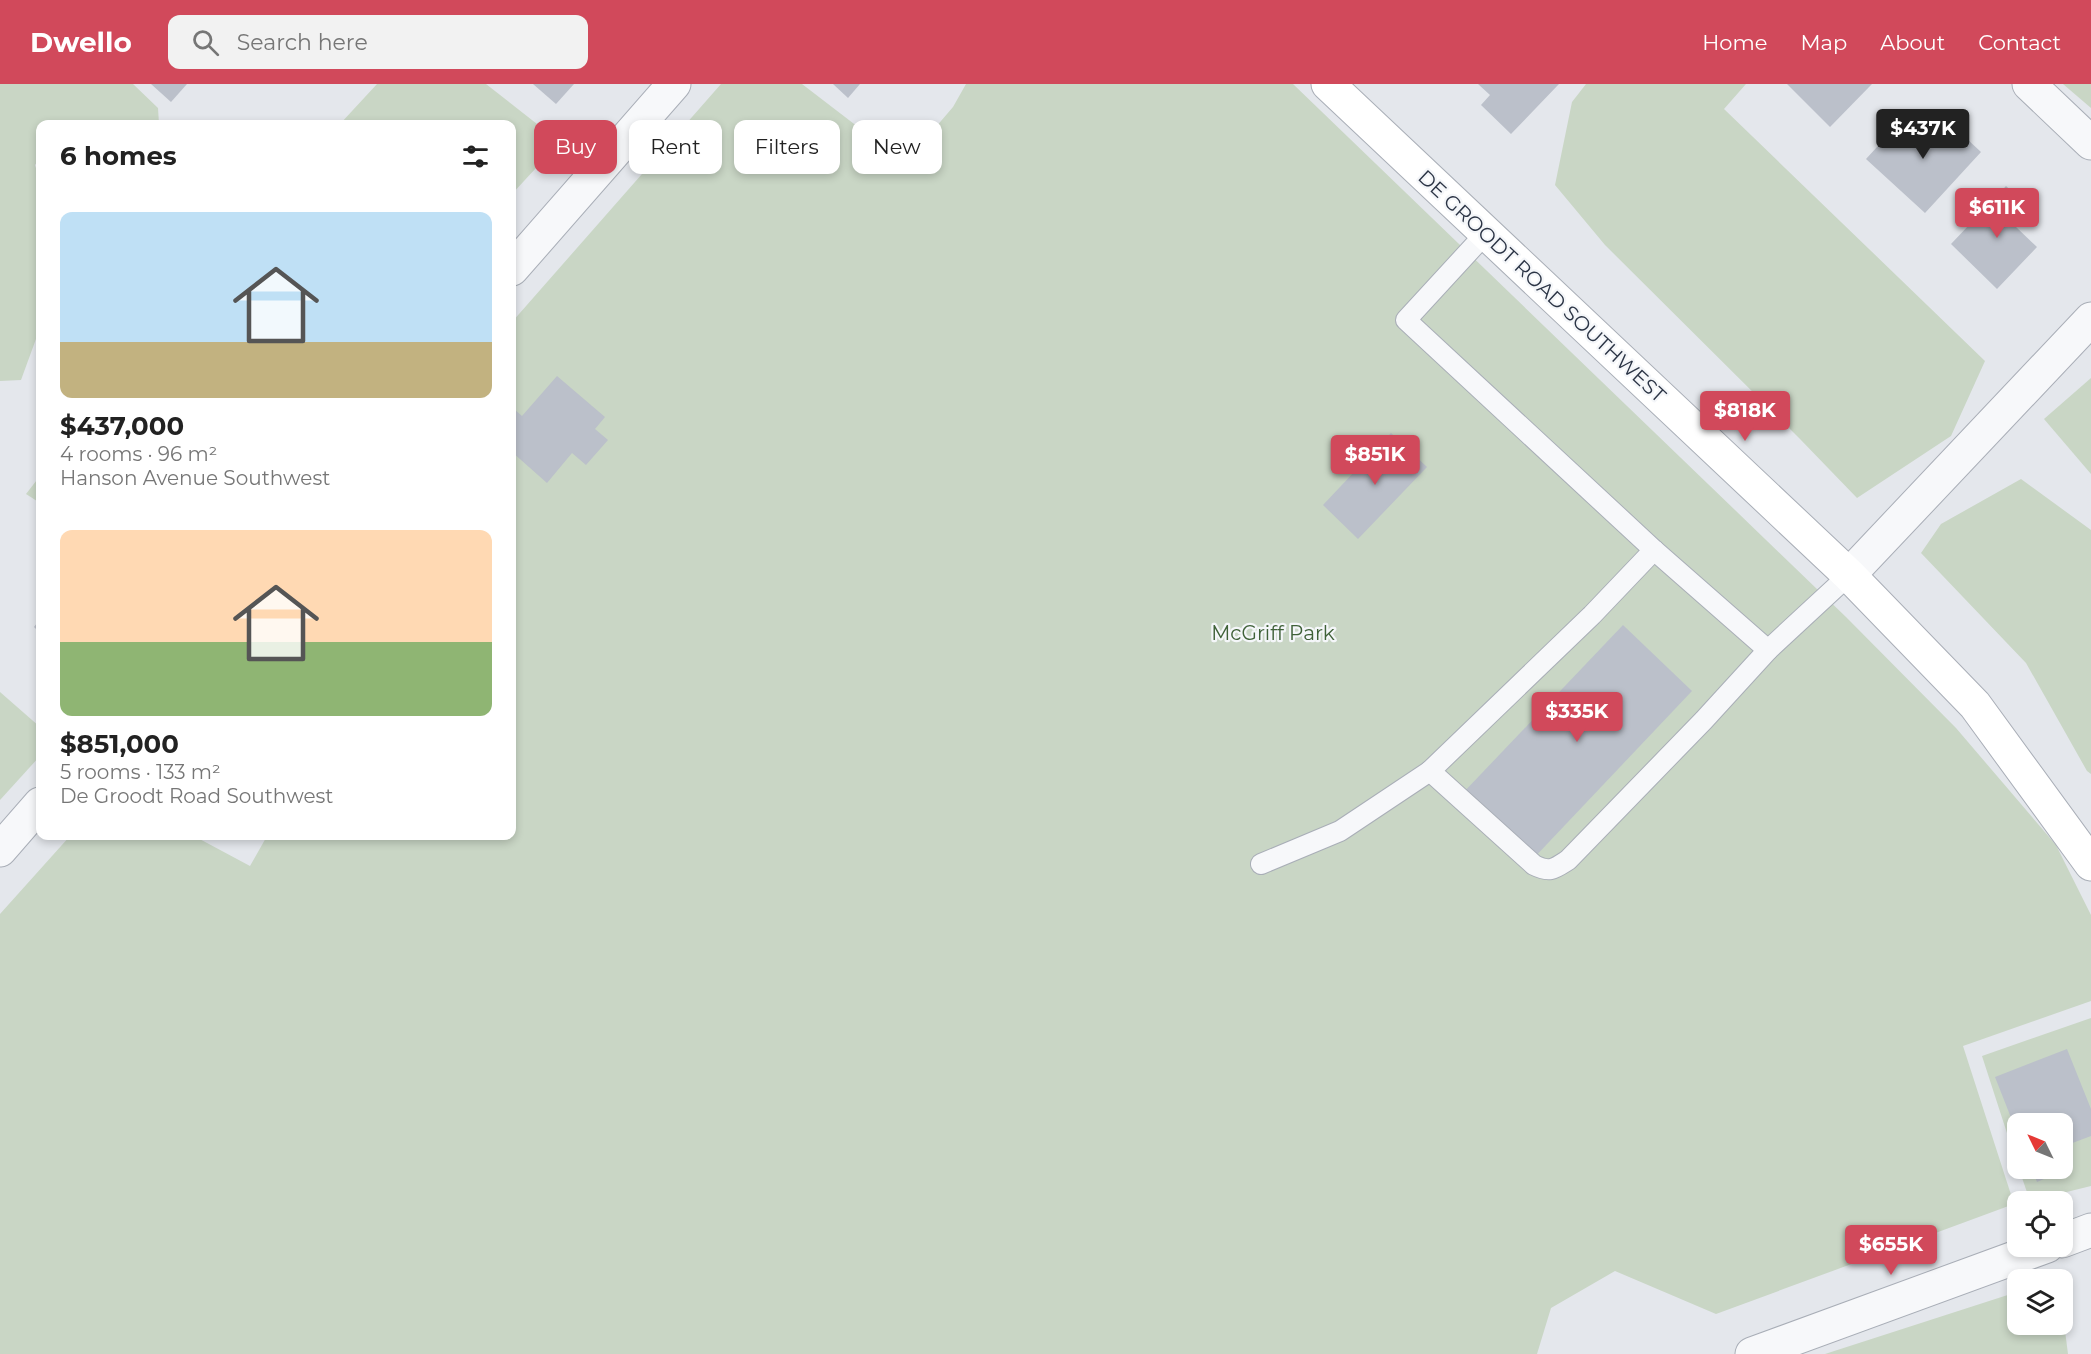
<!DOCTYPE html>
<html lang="en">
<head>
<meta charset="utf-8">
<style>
  :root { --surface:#fff; --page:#f2f2f2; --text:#222; --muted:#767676; --accent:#d1495b }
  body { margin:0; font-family:Montserrat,sans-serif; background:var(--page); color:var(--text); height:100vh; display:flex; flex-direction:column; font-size:22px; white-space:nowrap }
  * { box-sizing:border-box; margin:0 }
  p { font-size:20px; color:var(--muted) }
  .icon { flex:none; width:33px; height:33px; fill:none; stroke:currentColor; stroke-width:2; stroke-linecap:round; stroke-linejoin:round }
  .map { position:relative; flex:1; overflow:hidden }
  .side { position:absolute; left:36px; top:36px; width:480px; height:720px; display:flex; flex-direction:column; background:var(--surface); border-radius:12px; box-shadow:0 3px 9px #0003 }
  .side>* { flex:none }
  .top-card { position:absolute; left:534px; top:36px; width:570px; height:54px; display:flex; gap:12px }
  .needle { width:39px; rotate:313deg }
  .tools { position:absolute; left:2007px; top:1029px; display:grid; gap:12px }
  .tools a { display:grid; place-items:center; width:66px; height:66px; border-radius:12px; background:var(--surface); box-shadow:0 3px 9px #0003; font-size:30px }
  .price { position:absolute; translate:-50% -51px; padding:0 14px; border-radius:6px; background:var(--accent); color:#fff; font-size:20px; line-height:39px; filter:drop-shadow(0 2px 3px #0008) }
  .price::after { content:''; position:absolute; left:50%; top:36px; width:18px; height:14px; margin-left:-9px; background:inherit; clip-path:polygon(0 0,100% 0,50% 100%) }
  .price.active { background:#222; color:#fff }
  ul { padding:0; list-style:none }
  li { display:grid; align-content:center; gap:12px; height:318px; padding:0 24px }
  li span { display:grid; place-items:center; height:186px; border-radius:12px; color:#555 }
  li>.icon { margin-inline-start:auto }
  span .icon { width:108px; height:108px; fill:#fffc; stroke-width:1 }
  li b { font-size:26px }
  h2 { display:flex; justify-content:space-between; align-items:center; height:72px; padding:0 24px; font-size:26px }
  .pill { padding:0 21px; border-radius:12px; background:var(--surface); box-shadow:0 3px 9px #0003; font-size:21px; line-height:54px }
  .pill.active { background:var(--accent); color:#fff }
  header { display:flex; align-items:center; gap:36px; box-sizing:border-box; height:84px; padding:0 30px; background:var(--accent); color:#fff }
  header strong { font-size:28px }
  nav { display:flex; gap:33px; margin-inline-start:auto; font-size:21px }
  .search { width:420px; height:54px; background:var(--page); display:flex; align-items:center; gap:15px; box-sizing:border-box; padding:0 21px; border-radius:12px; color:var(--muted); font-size:22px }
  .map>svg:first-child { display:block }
</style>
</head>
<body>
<header>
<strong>Dwello</strong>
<div class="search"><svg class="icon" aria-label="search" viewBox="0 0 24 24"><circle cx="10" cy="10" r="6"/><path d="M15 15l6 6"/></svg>Search here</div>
<nav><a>Home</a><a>Map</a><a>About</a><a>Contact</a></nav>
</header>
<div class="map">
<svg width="2091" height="1270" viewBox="0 0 2091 1270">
  <rect width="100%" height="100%" fill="#e4e7ec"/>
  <g fill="#c9d6c5">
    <path d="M0 0H133L158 24 159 40H40V74L35 81 40 97V244L21 296 0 297Z"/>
    <path d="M377 0H486L560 58 512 110V40H340Z"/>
    <path d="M721 0H802L905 79 953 23 966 0H1293L1846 533 1956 644 2056 761 2091 831V917L1963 962 2014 1120 1716 1230 1615 1187 1551 1224 1537 1270H0V830L70 752H194L250 782 267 752H512V238Z"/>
    <path d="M1586 0H1746L1724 25 1985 277 1951 352 1857 414 1800 355 1605 161 1555 101 1572 18Z"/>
    <path d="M2063 0H2091V24Z"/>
    <path d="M2091 294V390L2044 335Z"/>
    <path d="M40 392V419L26 410Z"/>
    <path d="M2021 395 2091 446V690L2087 687 2026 579 1921 469 1941 440Z"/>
    <path d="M0 608 40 643V672L0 716Z"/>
    <path d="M2091 934V1102L2030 1117 2019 1085 2062 1084V1040H2018L2017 1080 1982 972Z"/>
    <path d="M2017 1208 2018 1240H2062L2063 1231 2068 1270H1825Z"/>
  </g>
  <g fill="#bbc0ca">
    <path d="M151 0H187L171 18Z"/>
    <path d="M533 0H574L556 20Z"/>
    <path d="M833 0H860L848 14Z"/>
    <path d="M1478 0H1559L1511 50 1481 21 1490 11Z"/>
    <path d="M1787 0H1872L1830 43Z"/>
    <path d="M1910 27 1941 55 1953 42 1981 68 1925 129 1866 75Z"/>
    <path d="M2006 102 2032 127 2016 143 2037 163 1997 205 1951 160Z"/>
    <path d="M557 292 605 333 595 345 608 356 586 381 572 369 547 399 512 368V328L514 325 522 332Z"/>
    <path d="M1391 349 1427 383 1358 455 1323 421Z"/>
    <path d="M40 535V549L34 543Z"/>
    <path d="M1623 541 1692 607 1531 777 1461 711Z"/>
    <path d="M2067 965 2091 1025V1052L2062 1063V1040H2018L2017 1049 1995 993Z"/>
    <path d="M2063 1079 2065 1086 2037 1098 2031 1084H2062Z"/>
  </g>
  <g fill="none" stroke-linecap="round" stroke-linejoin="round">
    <defs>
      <g id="lane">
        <path d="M1486 149 1406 236 1654 466 1768 566 1849 491"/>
        <path d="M1654 466 1592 531 1430 687 1534 781C1550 789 1554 785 1568 776L1704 636 1768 566"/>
        <path d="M1261 780 1340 747 1430 687"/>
      </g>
      <g id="street">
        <path d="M2029 0 2091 59"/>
        <path d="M512 185 674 0"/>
        <path d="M1849 491 2091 235"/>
        <path d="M0 766 40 720"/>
        <path d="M2062 1157 2091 1146"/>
        <path d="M1752 1270 2047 1162"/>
      </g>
      <path id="secondary" d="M1328 0 1849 491 1975 621 2091 780"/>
    </defs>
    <use href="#lane" stroke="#a9aeb7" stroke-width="22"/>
    <use href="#street" stroke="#a9aeb7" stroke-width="35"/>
    <use href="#secondary" stroke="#a9aeb7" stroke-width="35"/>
    <use href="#lane" stroke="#f7f8fa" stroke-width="20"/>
    <use href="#street" stroke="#f7f8fa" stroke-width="33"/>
    <use href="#secondary" stroke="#fff" stroke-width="33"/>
  </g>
  <g text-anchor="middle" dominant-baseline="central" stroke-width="4.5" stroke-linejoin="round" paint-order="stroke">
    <g font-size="20" fill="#2b3445" stroke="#f4f6f9">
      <text transform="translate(1542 202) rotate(43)">DE GROODT ROAD SOUTHWEST</text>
    </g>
    <g font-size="20" fill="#3f6138" stroke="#f4f6f9">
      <text x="1273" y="549">McGriff Park</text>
    </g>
  </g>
</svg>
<div class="tools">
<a><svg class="needle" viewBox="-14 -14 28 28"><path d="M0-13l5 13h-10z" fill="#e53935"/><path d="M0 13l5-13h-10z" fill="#767676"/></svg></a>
<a><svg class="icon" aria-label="locate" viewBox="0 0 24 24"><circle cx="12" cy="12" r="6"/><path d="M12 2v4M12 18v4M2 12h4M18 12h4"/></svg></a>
<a><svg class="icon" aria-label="layers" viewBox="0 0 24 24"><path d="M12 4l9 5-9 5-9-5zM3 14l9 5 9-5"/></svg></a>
</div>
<b class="price active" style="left:1923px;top:76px">$437K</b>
<b class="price" style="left:1997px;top:155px">$611K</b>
<b class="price" style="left:1745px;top:358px">$818K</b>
<b class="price" style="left:1375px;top:402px">$851K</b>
<b class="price" style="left:1577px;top:659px">$335K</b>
<b class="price" style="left:1891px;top:1192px">$655K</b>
<div class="top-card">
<a class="pill active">Buy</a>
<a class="pill">Rent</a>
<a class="pill">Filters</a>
<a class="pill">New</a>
</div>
<section class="side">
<h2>6 homes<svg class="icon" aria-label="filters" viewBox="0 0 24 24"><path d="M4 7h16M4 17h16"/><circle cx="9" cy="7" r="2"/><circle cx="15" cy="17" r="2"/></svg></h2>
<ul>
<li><span style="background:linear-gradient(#bfe0f5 70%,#c2b280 0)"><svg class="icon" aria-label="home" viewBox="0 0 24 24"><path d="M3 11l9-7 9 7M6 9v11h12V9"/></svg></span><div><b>$437,000</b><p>4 rooms · 96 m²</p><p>Hanson Avenue Southwest</p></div></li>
<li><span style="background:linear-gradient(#ffd9b3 60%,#8fb573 0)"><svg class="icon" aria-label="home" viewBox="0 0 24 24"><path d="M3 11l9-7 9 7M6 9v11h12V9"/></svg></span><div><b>$851,000</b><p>5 rooms · 133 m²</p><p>De Groodt Road Southwest</p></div></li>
</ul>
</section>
</div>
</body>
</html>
